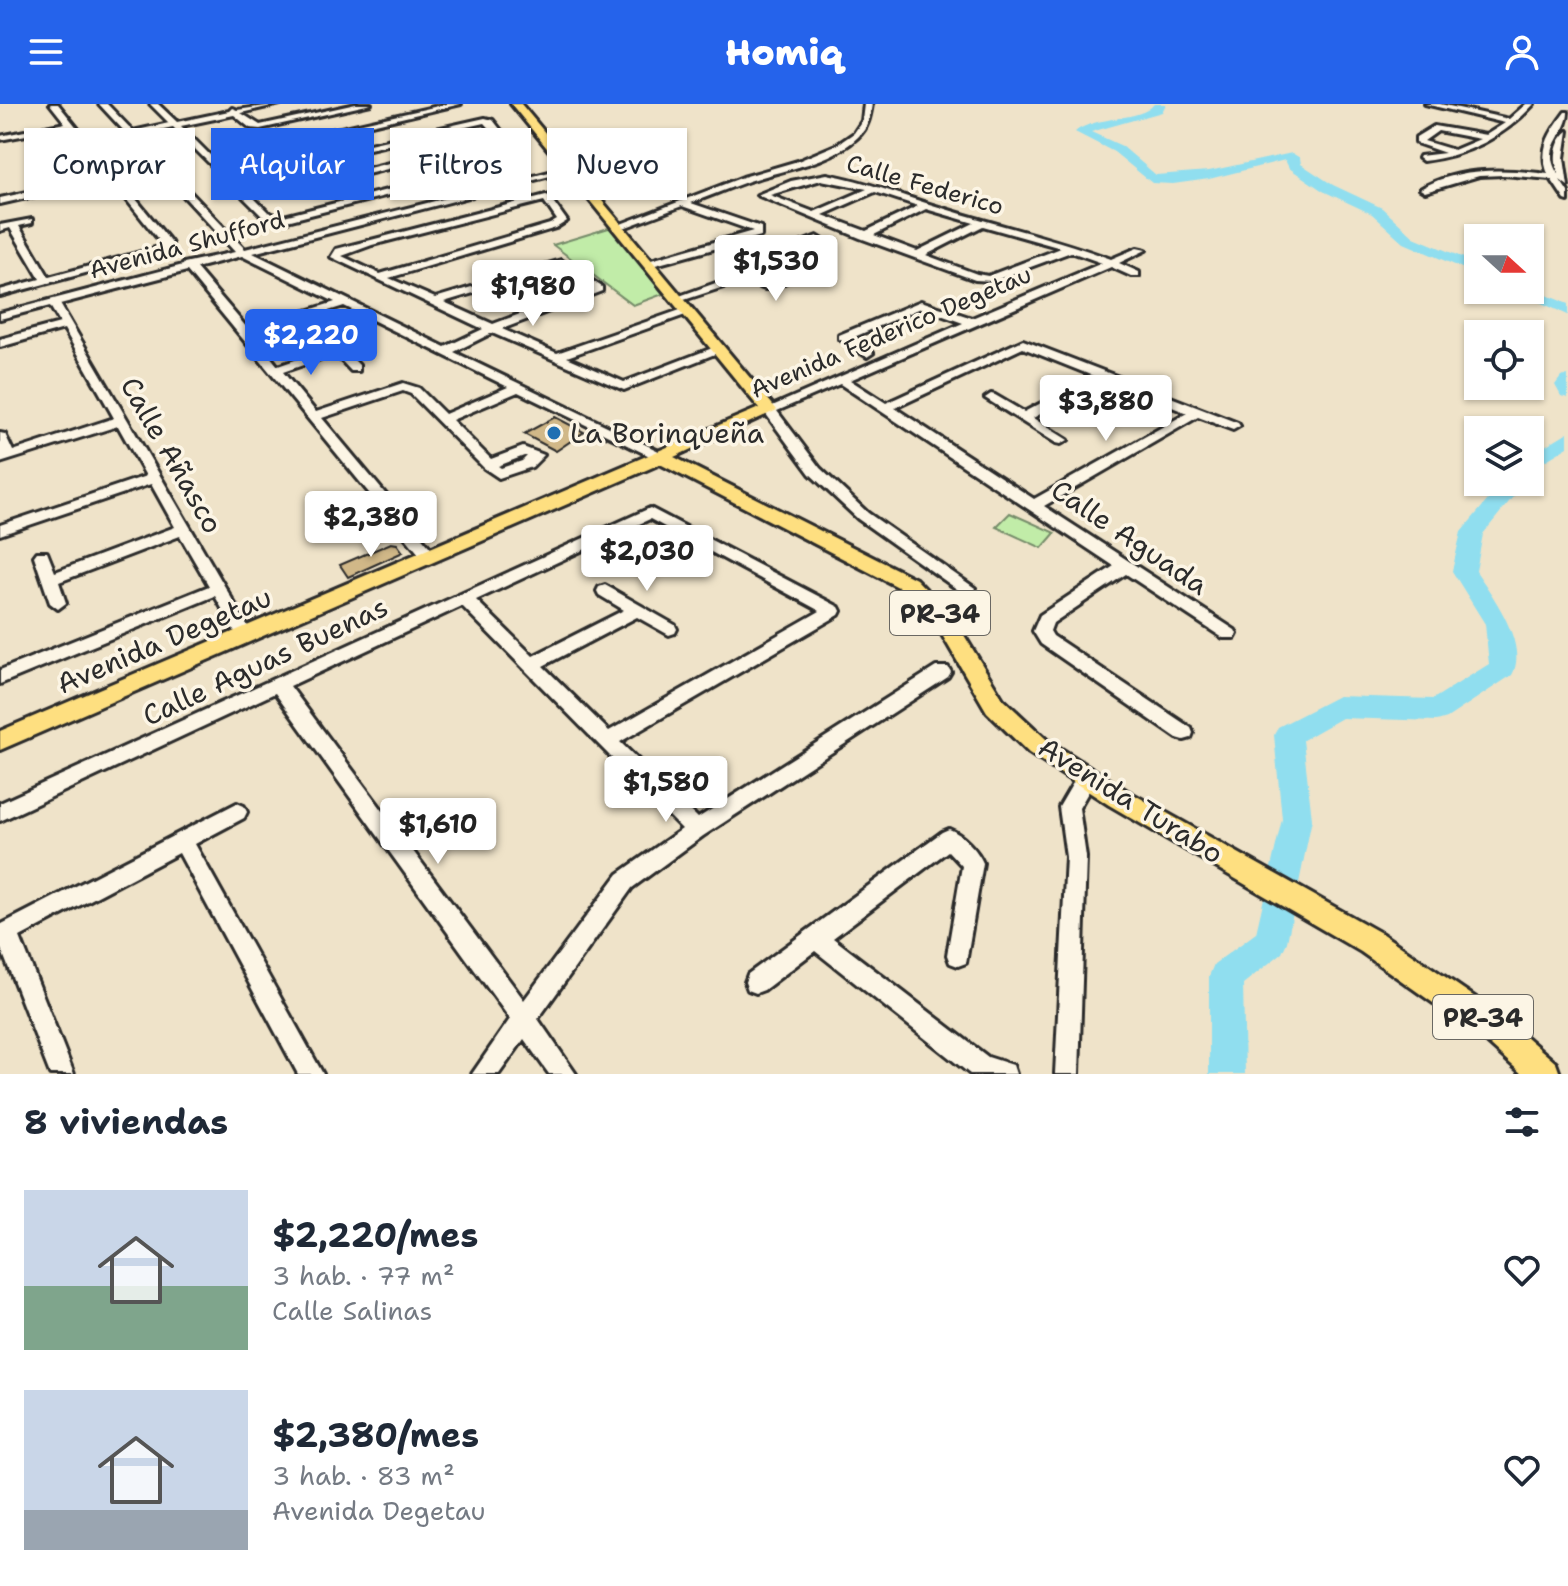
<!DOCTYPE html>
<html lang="es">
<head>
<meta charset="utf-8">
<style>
  :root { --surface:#fff; --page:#f6f6f7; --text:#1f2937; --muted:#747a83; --accent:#2563eb }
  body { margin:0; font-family:"Shantell Sans",sans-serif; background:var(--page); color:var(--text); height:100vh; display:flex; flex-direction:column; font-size:30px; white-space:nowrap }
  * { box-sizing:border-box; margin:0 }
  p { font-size:26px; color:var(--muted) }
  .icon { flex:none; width:44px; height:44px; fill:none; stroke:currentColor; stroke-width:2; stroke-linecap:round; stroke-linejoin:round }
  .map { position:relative; height:970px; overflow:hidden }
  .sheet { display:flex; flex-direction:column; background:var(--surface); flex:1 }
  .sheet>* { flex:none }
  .guide { position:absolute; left:24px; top:24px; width:800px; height:72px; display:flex; gap:16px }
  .needle { width:52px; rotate:111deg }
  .buttons { position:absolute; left:1464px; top:120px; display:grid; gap:16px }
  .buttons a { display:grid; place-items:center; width:80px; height:80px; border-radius:0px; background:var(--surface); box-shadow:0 2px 6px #0004; font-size:40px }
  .price { position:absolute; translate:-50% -68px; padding:0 18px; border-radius:8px; background:#fff; color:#222; font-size:26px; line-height:52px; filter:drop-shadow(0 2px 4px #0008) }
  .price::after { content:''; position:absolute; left:50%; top:48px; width:24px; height:18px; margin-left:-12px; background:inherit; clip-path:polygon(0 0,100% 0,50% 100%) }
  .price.selected { background:var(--accent); color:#fff }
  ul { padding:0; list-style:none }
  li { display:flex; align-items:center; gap:24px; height:200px; padding:0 24px }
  li span { display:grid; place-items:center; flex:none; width:224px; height:160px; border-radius:0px; color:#555 }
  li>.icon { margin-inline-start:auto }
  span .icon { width:96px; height:96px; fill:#fffc; stroke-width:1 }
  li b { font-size:34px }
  h2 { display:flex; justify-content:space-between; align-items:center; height:96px; padding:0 24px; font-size:34px }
  .chip { padding:0 28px; border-radius:0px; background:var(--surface); box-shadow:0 2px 6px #0004; font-size:28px; line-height:72px }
  .chip.selected { background:var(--accent); color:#fff }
  header { display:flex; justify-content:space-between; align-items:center; height:104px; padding:0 24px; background:var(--accent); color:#fff; font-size:36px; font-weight:800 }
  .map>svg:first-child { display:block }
</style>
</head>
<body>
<header><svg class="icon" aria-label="menu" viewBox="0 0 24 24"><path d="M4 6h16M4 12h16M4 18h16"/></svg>Homiq<svg class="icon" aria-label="person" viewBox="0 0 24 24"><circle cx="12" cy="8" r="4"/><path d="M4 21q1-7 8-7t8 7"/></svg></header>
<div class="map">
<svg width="1568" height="970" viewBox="0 0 1568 970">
  <rect width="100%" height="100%" fill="#efe3c9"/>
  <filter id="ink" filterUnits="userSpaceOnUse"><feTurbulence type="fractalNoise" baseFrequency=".0125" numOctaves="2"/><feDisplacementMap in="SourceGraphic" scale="16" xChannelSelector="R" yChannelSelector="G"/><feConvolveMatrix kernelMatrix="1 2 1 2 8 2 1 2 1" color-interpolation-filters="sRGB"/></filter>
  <g filter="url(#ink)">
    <g fill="#c1eca8" stroke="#768c6a" stroke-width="2">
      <path d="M612 123 663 190 633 201 553 141Z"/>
      <path d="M1010 409 1055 429 1042 444 996 423Z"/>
    </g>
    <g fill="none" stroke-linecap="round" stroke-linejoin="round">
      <g fill="#90deef" fill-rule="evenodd">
        <path d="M1154 0H1166L1162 8 1091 28 1122 42 1156 71 1209 67 1292 49 1300 54 1301 60 1333 81 1382 104 1414 133 1478 160V171L1404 139 1372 110 1323 87 1289 64 1285 56 1209 75 1173 80 1152 79 1114 48 1075 28C1095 11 1141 18 1154 0Z"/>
        <path d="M1530 184 1568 200V211L1513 186Z"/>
        <path d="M1568 271V294L1561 292 1555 281 1561 273Z"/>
        <path d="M1568 328V343L1530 366V351Z"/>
        <path d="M1503 378H1525L1483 430 1476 467C1492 491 1529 541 1512 571L1447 614 1437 617 1342 614 1303 636 1312 715 1287 838 1282 849 1243 880 1245 970H1209V872L1214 860 1256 829 1282 715 1274 631 1278 623 1338 592 1433 595 1489 560 1485 520 1452 467 1461 428Z"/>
      </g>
    </g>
    <g fill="#d1b888" stroke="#2b2b2b" stroke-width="2">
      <path d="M555 313 584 328 556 347 524 330Z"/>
      <path d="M391 439 397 440 403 448 348 473 340 461Z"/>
    </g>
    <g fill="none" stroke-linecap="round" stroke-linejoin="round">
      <defs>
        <g id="minor">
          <path d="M50 0H58L87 36 125 28 99 0H107L133 27 169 19 150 0H158L177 18 229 7 232 4 237 6 280 0 241 9 260 21 356 0H371L260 25 250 24 234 11 181 22 212 53 447 0H461L281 42 298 56 485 14 493 16 522 53V57L279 119 262 112 173 23 136 31 245 145 573 62V66L253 149 445 243 483 225 331 153 336 145 546 91 549 92 567 117 556 124 389 174 435 194 561 156 602 183V187L502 225 557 249 683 205H691V209L567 253 624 278 715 243H723L725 246 624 286 492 229 454 248 665 350 667 353 660 357 518 288 452 316 491 355 523 343 544 351 532 363 499 374 484 364 411 290 403 287 322 314 434 448 437 452 429 457 424 456 187 167 60 200 253 531 251 535H239L215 492 0 580V566L209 482 180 432 59 478 66 499 58 505 50 499 34 452 37 448H47L55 468 175 423 151 380 0 431V421L146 372 118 322 0 359V329L5 330 13 347 114 314 64 225 0 243V235L60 219 50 202 0 215V209L183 161 184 159 235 148 129 33 91 40 171 138 172 140 167 147 0 192V186L40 175 10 124 0 127V121L32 115V119L19 122 49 173 159 143 162 140 110 75 0 100V94L106 71 68 23 0 36V32L65 19ZM484 19 497 33 327 74H320L303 60ZM500 37 514 54 280 113 268 108 217 57 273 44 314 78 327 80ZM544 97 557 116 550 120 380 170 342 152 372 141ZM242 152 335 198 248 225 196 164ZM560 163 590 184 493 220 444 198ZM344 202 508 283 445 310 419 284 403 279 316 308 283 268 335 250 351 267H359V261L335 237 331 235 325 239 329 244 278 262 253 231ZM524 352H527L522 357 501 364 498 362Z"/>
          <path d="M864 0H872C870 13 868 24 858 33 830 60 784 65 749 77 729 84 710 92 691 99L761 123V132L648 163 644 162V158L753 127 682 102 621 125 613 123 743 73 798 57 838 40 854 29 862 17Z"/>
          <path d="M1425 0H1440L1509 15 1526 0H1534C1505 32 1467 52 1423 57L1419 54 1420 52 1445 49 1416 39V33L1434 22 1486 31 1505 19ZM1438 27 1480 35 1454 46 1424 37Z"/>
          <path d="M1565 8H1568C1568 31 1539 43 1559 71 1553 55 1555 37 1568 27L1564 54 1568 82 1560 76 1568 88V97L1565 96 1551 75 1504 71 1479 72 1425 88 1420 85C1459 62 1505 65 1548 70 1538 45 1550 28 1565 8Z"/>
          <path d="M827 70C866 77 902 92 939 103 996 121 1055 134 1111 155L1137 144 1146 146 1119 159 1139 168V172H1131L1111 163 850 276 886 299 1023 236 1238 319 1240 322 1233 326 1198 313 1044 402 1235 526 1237 530 1235 534H1223L1126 470 1053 519 1050 527 1053 532 1191 624 1193 629 1191 634 1184 636 1177 634 1041 540 1033 527 1040 511 1114 462 840 280 777 307 820 364 868 409 975 484 973 488H961L858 415 810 370 763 306 963 219 921 204 852 234 871 246 873 249 867 253 839 235V231L921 197 972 214 1102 159 1071 148 993 177 975 176 860 134 757 91 791 77ZM821 76 867 85 814 108 770 91ZM875 88 918 102 866 127 823 111ZM926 105 974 119 917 147 874 131ZM983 122 1061 144 988 172 977 170 926 151ZM1023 244 1093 272 1024 308 995 291 991 290 985 294 1056 339 1061 340 1068 336 1033 314 1104 276 1187 309 1034 395 895 304Z"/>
          <path d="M817 132 822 135 821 137 780 154 750 172 768 179 802 162 811 164 773 185H765L742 177 681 197 671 195 738 171 772 150Z"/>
          <path d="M650 404 839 503 841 507 839 511 620 638 698 714 936 563H948L951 568 948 573 703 732 632 784 538 915 576 970H549L524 935 499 970H472L510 915 275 589 0 717V699ZM650 415 820 507 609 627 543 562 637 513 669 531 675 529 677 525 675 521 605 481 599 483 597 487 599 491 624 506 533 552 476 496ZM462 502 682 725 618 770 524 896 290 582Z"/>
          <path d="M1087 665 1094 667 1097 673 1079 704 1086 753 1079 970H1055L1066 753 1059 703 1080 667Z"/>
          <path d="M237 699 244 702 247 708 244 714 195 740 323 970H298L179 749 20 833 74 970H50L0 842V821Z"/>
          <path d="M949 725C962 730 978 746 983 759L966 859 958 862 950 859 947 851 962 762 948 747 833 834 988 953 1013 961 1016 970H970L815 847 764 886 756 889 748 886 745 878 748 870 942 728Z"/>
        </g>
        <path id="major" d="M511 0H521L777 306 674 353 916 475 953 513 1003 595 1046 635 1126 686 1381 829 1501 911 1556 959 1560 970H1522L1480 932 1361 848 1109 701 1029 649 987 608 938 524 902 485 660 360 0 646V627L759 304Z"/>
      </defs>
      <use href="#minor" stroke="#2b2b2b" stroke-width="6"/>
      <use href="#major" stroke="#2b2b2b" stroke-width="6"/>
      <use href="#minor" fill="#fcf5e5" fill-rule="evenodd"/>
      <use href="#major" fill="#fedf80" fill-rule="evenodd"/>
    </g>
  </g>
  <circle fill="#1f6fb2" stroke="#fcf5e5" stroke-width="3" cx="554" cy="329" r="8"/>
  <g text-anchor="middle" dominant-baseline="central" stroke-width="7" stroke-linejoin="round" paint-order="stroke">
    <g font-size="24" fill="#2b2b2b" stroke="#fcf5e5">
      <text transform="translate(925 81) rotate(16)">Calle Federico</text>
      <text transform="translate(187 141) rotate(-15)">Avenida Shufford</text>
      <text transform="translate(891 228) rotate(-23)">Avenida Federico Degetau</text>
    </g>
    <g fill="#fcf5e5" stroke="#6a6863" stroke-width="2">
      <rect x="890" y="487" width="100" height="44" rx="6"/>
      <rect x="1433" y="891" width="100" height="44" rx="6"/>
    </g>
    <g font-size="26" font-weight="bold" fill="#2b2b2b">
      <text x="940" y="509">PR-34</text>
      <text x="1483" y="913">PR-34</text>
    </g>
    <g font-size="28" fill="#2b2b2b" stroke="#fcf5e5" text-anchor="start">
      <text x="570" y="329">La Borinqueña</text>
    </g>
    <g font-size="28" fill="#2b2b2b" stroke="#fcf5e5">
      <text transform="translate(172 351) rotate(60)">Calle Añasco</text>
      <text transform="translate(1130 433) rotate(34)">Calle Aguada</text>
      <text transform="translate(164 536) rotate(-23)">Avenida Degetau</text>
      <text transform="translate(265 557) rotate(-25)">Calle Aguas Buenas</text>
      <text transform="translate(1131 696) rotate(32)">Avenida Turabo</text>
    </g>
  </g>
</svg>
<div class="buttons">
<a><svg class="needle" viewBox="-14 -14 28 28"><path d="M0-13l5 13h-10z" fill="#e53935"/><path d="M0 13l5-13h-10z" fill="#747a83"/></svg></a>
<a><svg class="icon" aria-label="locate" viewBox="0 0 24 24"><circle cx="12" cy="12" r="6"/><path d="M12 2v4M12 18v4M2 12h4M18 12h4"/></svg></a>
<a><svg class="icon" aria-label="layers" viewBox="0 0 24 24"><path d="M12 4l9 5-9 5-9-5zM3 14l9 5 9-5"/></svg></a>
</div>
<b class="price" style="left:776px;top:199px">$1,530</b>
<b class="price" style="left:533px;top:224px">$1,980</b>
<b class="price selected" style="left:311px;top:273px">$2,220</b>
<b class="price" style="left:1106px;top:339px">$3,880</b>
<b class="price" style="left:371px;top:455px">$2,380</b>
<b class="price" style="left:647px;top:489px">$2,030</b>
<b class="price" style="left:666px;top:720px">$1,580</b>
<b class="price" style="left:438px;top:762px">$1,610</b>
<div class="guide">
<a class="chip">Comprar</a>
<a class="chip selected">Alquilar</a>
<a class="chip">Filtros</a>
<a class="chip">Nuevo</a>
</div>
</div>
<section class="sheet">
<h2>8 viviendas<svg class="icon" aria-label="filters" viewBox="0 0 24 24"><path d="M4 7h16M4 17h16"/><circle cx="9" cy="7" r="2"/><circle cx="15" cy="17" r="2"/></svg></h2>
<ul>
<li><span style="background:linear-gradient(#c9d6e8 60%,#7fa58c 0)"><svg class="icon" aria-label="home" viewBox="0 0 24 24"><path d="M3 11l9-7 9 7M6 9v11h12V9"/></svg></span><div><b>$2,220/mes</b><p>3 hab. · 77 m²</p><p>Calle Salinas</p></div><svg class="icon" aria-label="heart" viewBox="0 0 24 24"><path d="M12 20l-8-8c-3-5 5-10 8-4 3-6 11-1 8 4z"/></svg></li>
<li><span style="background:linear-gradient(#c9d6e8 75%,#9aa5b1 0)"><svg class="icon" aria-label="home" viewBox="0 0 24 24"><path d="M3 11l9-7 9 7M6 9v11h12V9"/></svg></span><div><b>$2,380/mes</b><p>3 hab. · 83 m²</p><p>Avenida Degetau</p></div><svg class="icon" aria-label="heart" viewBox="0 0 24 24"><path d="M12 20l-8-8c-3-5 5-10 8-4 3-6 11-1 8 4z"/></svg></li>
</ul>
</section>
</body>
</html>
